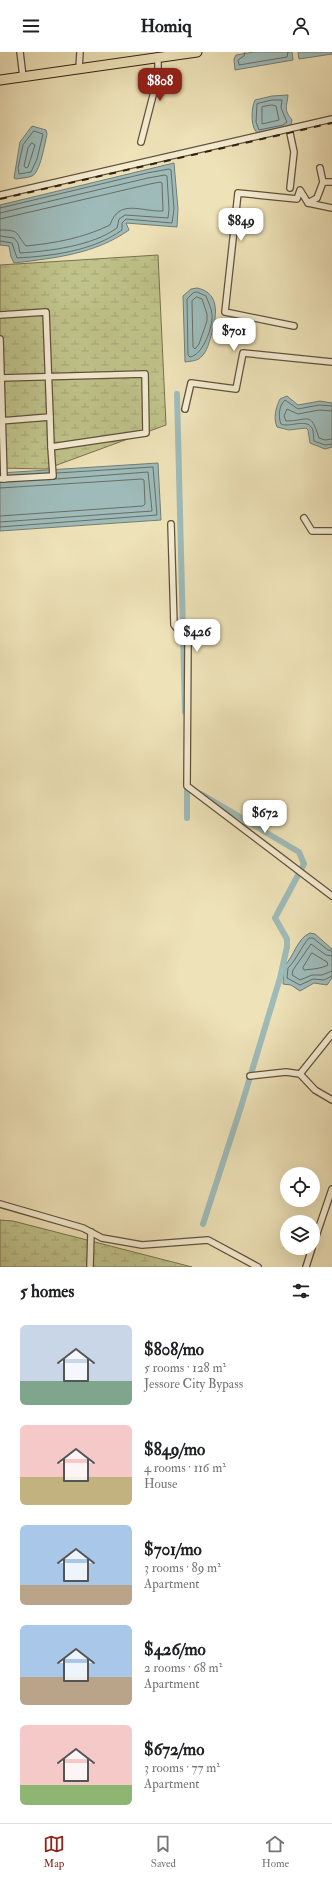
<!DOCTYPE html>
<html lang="en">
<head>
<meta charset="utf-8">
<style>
  :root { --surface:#fff; --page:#f6f6f6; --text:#202124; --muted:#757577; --line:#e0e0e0; --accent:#8f2418 }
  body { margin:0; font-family:"IM FELL Double Pica",serif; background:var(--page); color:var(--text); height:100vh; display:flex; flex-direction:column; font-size:15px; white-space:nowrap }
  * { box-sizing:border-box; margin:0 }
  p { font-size:13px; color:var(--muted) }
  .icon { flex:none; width:22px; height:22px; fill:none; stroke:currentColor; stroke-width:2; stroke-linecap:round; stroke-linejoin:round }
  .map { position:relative; height:1215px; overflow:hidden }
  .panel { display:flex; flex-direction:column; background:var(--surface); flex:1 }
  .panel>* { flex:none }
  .controls { position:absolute; left:280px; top:1115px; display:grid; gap:8px }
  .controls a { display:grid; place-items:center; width:40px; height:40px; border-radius:50%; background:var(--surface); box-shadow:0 4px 16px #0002; font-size:20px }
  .price { position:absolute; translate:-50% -34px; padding:0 9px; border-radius:8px; background:#fff; color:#222; font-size:13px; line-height:26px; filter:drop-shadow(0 1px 2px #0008) }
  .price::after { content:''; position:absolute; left:50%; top:24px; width:12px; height:9px; margin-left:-6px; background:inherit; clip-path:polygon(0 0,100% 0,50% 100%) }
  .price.on { background:var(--accent); color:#fff }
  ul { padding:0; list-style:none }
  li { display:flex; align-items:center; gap:12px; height:100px; padding:0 20px }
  li span { display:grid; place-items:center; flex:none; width:112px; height:80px; border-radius:6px; color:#555 }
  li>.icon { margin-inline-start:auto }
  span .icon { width:48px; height:48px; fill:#fffc; stroke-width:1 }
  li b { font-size:17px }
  h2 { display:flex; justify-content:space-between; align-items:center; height:48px; padding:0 20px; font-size:17px }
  header { display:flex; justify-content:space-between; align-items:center; height:52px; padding:0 20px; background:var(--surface); font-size:18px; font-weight:700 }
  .dock { display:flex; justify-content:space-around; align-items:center; height:56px; border-top:1px solid var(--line); background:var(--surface); font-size:11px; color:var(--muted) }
  .dock a { display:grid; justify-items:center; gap:2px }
  .dock .on { color:var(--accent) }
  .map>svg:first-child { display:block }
</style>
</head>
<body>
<header><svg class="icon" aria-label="menu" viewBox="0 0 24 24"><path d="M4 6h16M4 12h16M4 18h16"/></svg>Homiq<svg class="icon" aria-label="person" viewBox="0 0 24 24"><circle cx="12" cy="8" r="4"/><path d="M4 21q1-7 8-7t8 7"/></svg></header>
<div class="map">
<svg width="332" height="1215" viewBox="0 0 332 1215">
  <defs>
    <pattern id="wetland-marsh" width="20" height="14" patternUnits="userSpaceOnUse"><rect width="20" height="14" fill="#bfc28a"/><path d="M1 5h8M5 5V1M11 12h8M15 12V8" fill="none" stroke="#a5a676"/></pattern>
  </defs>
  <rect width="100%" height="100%" fill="#eee2b8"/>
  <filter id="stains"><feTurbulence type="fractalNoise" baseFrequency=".005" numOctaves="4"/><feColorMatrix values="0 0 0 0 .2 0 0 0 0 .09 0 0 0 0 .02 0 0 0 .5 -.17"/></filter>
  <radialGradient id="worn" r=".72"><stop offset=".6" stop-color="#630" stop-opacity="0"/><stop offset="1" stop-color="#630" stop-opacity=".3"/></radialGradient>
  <g fill="url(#wetland-marsh)" stroke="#78724e">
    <path d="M158 203 166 373 46 417 0 416V213Z"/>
    <path d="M0 1168 13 1169 192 1215H0Z"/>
  </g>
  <g fill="#9ebbb9" stroke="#737d76">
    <path d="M254 0H292L293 8 235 18 234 7 236 3Z"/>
    <path d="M298 0H332V2L299 7Z"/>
    <path d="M288 43C287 55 283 57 292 68L291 73 284 77 259 82C250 78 251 56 255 48L272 44Z"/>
    <path d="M32 74 46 78 47 82C45 91 40 121 32 124 27 126 21 126 16 127L14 126 20 90Z"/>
    <path d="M174 111 178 157 177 175 126 171 129 178C95 202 55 206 14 211L11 205 9 194 0 193V153Z"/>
    <path d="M197 236C222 241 216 267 211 284 209 291 207 299 202 304 198 309 192 309 185 310L183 244 191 237Z"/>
    <path d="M287 344 298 353 320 349 332 351V395L325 397 310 391 308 378 306 376 289 378 277 375C273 366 276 355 280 347Z"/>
    <path d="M158 411 161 468 0 479V421Z"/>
    <path d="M310 881 315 882 332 897V926L327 933 314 931 300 939 291 933 283 932 284 914C294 905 297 886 310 881Z"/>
  </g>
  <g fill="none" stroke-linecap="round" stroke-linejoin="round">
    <g stroke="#686e65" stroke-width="1">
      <path d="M245 0 244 4 238 8 239 13 287 5 288 0"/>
      <path d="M272 48H282L281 56 287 70 283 73 259 78 256 70 257 52Z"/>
      <path d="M272 53 276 54 279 68 262 72V55Z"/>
      <path d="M34 79 43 82 37 107 31 120 19 122 18 116 23 93Z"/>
      <path d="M32 91 35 93 28 115 26 116 24 114 28 96Z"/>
      <path d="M0 156 147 121 169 117 171 118 174 157 172 171 126 167 122 171V178C93 199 52 204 17 206L12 191 0 189"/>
      <path d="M0 161 148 126 165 123 167 124 169 157 168 166 125 163 119 167 117 176C92 194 50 199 20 201L18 191 14 186 0 184"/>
      <path d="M0 167 150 132 160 130 162 131 163 159C141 160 119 146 110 173 83 186 56 191 26 194 15 181 21 178 0 178"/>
      <path d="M197 240 206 244C208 250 212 257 212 263 213 275 203 303 190 305L188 303 187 247 193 241Z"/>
      <path d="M197 245 202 247 207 262V269L199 292 195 297 193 295 192 249Z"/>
      <path d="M332 354 319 353 298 357 285 348C279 353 278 365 281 372 289 376 306 366 312 376 314 379 313 385 314 389L325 393 332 392"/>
      <path d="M332 359 319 358 298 362 287 357 284 364 286 369C309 369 310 358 319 386L325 388 332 387"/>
      <path d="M0 436 142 427 144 428 145 452 143 454 0 464"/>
      <path d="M0 470 152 459 148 420 56 427"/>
      <path d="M0 475 157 463 153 415 57 421"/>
      <path d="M332 899 328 898 313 886H309C301 895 297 907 288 916L287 926 300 933 313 927 324 928 332 924"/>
      <path d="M312 901 327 910 328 913C320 917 312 917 304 918L303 916Z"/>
      <path d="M332 904 326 903 311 892 293 918 292 923 300 928 312 923H322L332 919"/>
    </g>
    <g stroke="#9ebbb9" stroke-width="6">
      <path d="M177 342 185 660"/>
      <path d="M187 731V766"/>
      <path d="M201 742 299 800 304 812 275 866 287 887V895L280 926 241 1055 203 1172"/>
    </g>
    <defs>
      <g id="minor">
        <path d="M20 0 23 25"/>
        <path d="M79 17 80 0"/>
        <path d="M141 90 158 24V6"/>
        <path d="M320 116 323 130H332"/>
        <path d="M290 136 294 100 290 81"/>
        <path d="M0 143 332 67"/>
        <path d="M308 151 317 146 323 130"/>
        <path d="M0 263 46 260 50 365 0 369"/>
        <path d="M294 274 225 260 238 141 297 147 300 138 308 151 332 156"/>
        <path d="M0 287 4 427"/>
        <path d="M0 326 145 322 146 381 51 395 53 424 0 427"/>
        <path d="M185 357 191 331 236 337 243 301 332 310"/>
        <path d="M50 365 51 395"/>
        <path d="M304 466 312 479H332"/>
        <path d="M171 472 174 573 188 590 187 734 332 844"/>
        <path d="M300 1022 332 982"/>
        <path d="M250 1024 286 1020 300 1022 315 1038 332 1048"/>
        <path d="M0 1152 83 1176 102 1186 125 1190 142 1193 208 1188 258 1215"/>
        <path d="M313 1193 332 1137"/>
        <path d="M90 1215 91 1180"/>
        <path d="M306 1215 312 1196"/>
      </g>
      <path id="trunk" d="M0 28 197 0"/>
    </defs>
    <use href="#minor" stroke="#61513b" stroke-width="8"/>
    <use href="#trunk" stroke="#322111" stroke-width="11"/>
    <use href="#minor" stroke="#f4ecd1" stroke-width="5.5"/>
    <use href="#trunk" stroke="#eee2b8" stroke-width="9"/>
    <path stroke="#322111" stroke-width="2" stroke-dasharray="7 7" stroke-linecap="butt" d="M0 147 332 71"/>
  </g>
  <rect width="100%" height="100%" filter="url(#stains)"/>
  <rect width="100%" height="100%" fill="url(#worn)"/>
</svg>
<div class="controls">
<a><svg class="icon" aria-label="locate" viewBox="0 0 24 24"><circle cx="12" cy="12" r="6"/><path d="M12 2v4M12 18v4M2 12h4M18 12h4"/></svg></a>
<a><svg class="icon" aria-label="layers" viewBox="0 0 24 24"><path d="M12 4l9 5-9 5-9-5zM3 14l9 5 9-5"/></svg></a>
</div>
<b class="price on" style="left:160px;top:50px">$808</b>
<b class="price" style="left:241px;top:190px">$849</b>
<b class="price" style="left:234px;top:300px">$701</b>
<b class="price" style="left:197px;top:601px">$426</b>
<b class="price" style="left:265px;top:782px">$672</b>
</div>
<section class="panel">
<h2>5 homes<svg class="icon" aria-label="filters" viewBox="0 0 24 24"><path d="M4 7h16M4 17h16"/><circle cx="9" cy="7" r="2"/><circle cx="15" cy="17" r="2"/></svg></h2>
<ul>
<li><span style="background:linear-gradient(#c9d6e8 70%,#7fa58c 0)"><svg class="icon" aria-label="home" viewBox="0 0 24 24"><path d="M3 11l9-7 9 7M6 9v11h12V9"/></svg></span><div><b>$808/mo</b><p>5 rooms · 128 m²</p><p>Jessore City Bypass</p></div></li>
<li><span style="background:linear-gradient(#f6c9c9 65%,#c2b280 0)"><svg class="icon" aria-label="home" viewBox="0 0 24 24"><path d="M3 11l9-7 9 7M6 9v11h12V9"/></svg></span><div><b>$849/mo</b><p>4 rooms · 116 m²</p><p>House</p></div></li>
<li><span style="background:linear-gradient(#a9c7e8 75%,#b9a48a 0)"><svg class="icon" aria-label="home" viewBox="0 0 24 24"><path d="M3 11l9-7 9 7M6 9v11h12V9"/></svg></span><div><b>$701/mo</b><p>3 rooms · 89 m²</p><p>Apartment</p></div></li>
<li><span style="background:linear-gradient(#a9c7e8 65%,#b9a48a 0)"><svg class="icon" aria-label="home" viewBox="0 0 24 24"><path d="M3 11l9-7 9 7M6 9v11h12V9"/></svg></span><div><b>$426/mo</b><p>2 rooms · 68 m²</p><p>Apartment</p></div></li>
<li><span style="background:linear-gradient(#f6c9c9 75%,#8fb573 0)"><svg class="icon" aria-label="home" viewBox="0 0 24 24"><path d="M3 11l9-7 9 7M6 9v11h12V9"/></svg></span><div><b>$672/mo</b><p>3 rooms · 77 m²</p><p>Apartment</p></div></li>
</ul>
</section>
<nav class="dock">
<a class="on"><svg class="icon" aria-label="map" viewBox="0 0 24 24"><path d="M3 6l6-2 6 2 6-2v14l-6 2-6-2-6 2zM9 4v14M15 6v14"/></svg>Map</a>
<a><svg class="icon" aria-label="saved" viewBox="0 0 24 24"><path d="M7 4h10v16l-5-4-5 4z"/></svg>Saved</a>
<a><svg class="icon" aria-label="home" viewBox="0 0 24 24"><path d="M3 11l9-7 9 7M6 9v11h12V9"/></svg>Home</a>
</nav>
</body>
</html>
